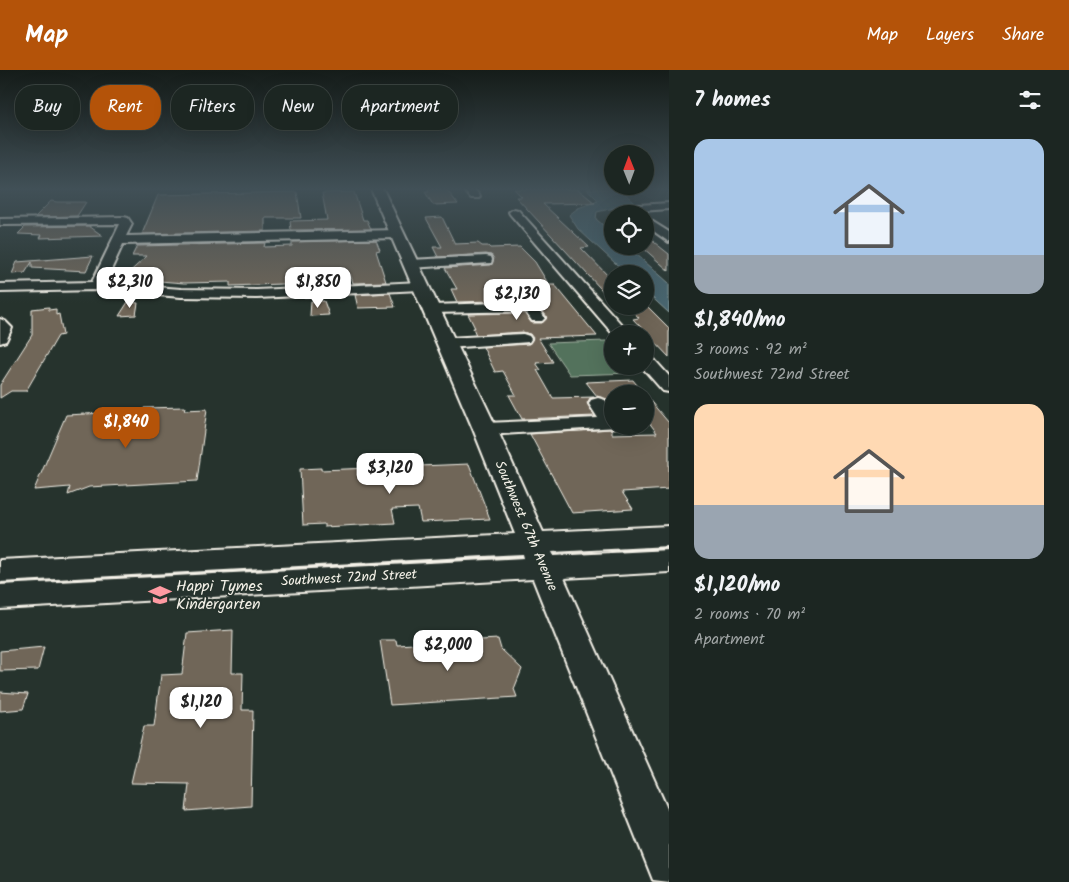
<!DOCTYPE html>
<html lang="en">
<head>
<meta charset="utf-8">
<style>
  :root { --surface:#1c2622; --page:#29322f; --text:#f1f3f6; --muted:#a0a5a5; --line:#3a4340; --accent:#b45309 }
  body { margin:0; font-family:Kalam,sans-serif; background:var(--page); color:var(--text); height:100vh; display:flex; flex-direction:column; font-size:19px; white-space:nowrap }
  * { box-sizing:border-box; margin:0 }
  p { font-size:16px; color:var(--muted) }
  .icon { flex:none; width:28px; height:28px; fill:none; stroke:currentColor; stroke-width:2; stroke-linecap:round; stroke-linejoin:round }
  .map { position:relative; flex:1; overflow:hidden }
  .drawer { display:flex; flex-direction:column; background:var(--surface); width:400px }
  .drawer>* { flex:none }
  .guide { position:absolute; left:15px; top:15px; width:475px; height:45px; display:flex; gap:10px }
  .needle { width:32px; rotate:359deg }
  .controls { position:absolute; left:604px; top:75px; display:grid; gap:10px }
  .controls a { display:grid; place-items:center; width:50px; height:50px; border-radius:50%; background:var(--surface); box-shadow:0 5px 20px #0002,0 0 0 1px var(--line); font-size:25px }
  .price { position:absolute; translate:-50% -42px; padding:0 11px; border-radius:10px; background:#fff; color:#222; font-size:16px; line-height:32px; filter:drop-shadow(0 1px 2px #0008) }
  .price::after { content:''; position:absolute; left:50%; top:30px; width:15px; height:11px; margin-left:-8px; background:inherit; clip-path:polygon(0 0,100% 0,50% 100%) }
  .price.current { background:var(--accent); color:#fff }
  ul { padding:0; list-style:none }
  li { display:grid; align-content:center; gap:10px; height:265px; padding:0 25px }
  li span { display:grid; place-items:center; height:155px; border-radius:15px; color:#555 }
  li>.icon { margin-inline-start:auto }
  span .icon { width:90px; height:90px; fill:#fffc; stroke-width:1 }
  li b { font-size:21px }
  h2 { display:flex; justify-content:space-between; align-items:center; height:60px; padding:0 25px; font-size:21px }
  .chip { padding:0 18px; border-radius:20px; background:var(--surface); box-shadow:0 5px 20px #0002,0 0 0 1px var(--line); font-size:18px; line-height:45px }
  .chip.current { background:var(--accent); color:#fff }
  header { display:flex; align-items:center; gap:30px; box-sizing:border-box; height:70px; padding:0 25px; background:var(--accent); color:#fff }
  header strong { font-size:24px }
  nav { display:flex; gap:28px; margin-inline-start:auto; font-size:18px }
  main { display:flex; flex:1; min-height:0 }
  .map>svg:first-child { display:block }
</style>
</head>
<body>
<header>
<strong>Map</strong>
<nav><a>Map</a><a>Layers</a><a>Share</a></nav>
</header>
<main>
<div class="map">
<svg width="669" height="812" viewBox="0 0 669 812">
  <rect width="100%" height="100%" fill="#26332d"/>
  <filter id="ink" filterUnits="userSpaceOnUse"><feTurbulence type="fractalNoise" baseFrequency=".02" numOctaves="2"/><feDisplacementMap in="SourceGraphic" scale="10" xChannelSelector="R" yChannelSelector="G"/><feConvolveMatrix kernelMatrix="1 2 1 2 8 2 1 2 1" color-interpolation-filters="sRGB"/></filter>
  <g filter="url(#ink)">
    <path fill="#52725c" stroke="#a3b2a2" d="M606 271 612 279V296H626L632 303 570 305 548 273Z"/>
    <path fill="#49666f" stroke="#8d9e9f" d="M587 119H620L635 133 597 142 596 149 612 163V176H627L669 213V243L645 221V204H627L578 159 569 145 578 138 598 131 597 129Z"/>
    <g fill="#706658" stroke="#f4f1e8">
      <path d="M427 119H446L458 134 433 135 425 122H429Z"/>
      <path d="M514 119H578L595 133 543 134 589 177 581 178 612 210V231L516 127H522Z"/>
      <path d="M297 122 301 148H265V161L142 164 158 125Z"/>
      <path d="M354 122 363 150H367L371 159 291 160 290 151 327 150 322 123Z"/>
      <path d="M51 131 57 132H86L77 146 35 147Z"/>
      <path d="M442 147 455 174 478 173 482 176H488L490 178 520 177 535 192 549 215H555L597 266 538 268 553 292 536 293 541 300H537L553 328 596 327 590 328 587 333 595 346 522 349 509 325H516L503 301 495 302 483 277 529 274 533 268 530 264 523 262 476 265 473 258H475L468 244 524 243 532 253H542L547 247 536 232 529 230 457 232 451 219H457L445 198 491 195 494 189 491 185 486 184 438 187 433 177H442L426 148Z"/>
      <path d="M89 156 103 166 40 168 42 165 18 164 25 157Z"/>
      <path d="M645 165 669 184V201L641 176H645Z"/>
      <path d="M376 170 380 180 376 181 386 212 353 213 350 204 315 205V207H306L307 213 230 216V212L184 213 123 208 147 186H132L137 176 265 173 264 177 292 176V172Z"/>
      <path d="M93 186 86 201 32 198V192L25 203 12 204 17 192Z"/>
      <path d="M390 223 395 237 358 238 355 225Z"/>
      <path d="M311 231H324L329 245 310 246Z"/>
      <path d="M128 232 138 233 136 245 119 246Z"/>
      <path d="M628 236H647L669 258V287L633 249 639 248Z"/>
      <path d="M49 237V240L56 239V245L59 244 63 265 58 266 26 321H11L0 328V315L32 265V239Z"/>
      <path d="M633 310 644 324H612V338L607 329 597 326 586 312Z"/>
      <path d="M645 325 669 353V419L622 422 633 439 572 443 530 364 612 359V364L657 363 645 347Z"/>
      <path d="M185 337 184 340 207 339 197 411 89 417 68 425 70 417 34 420 66 345 143 341 144 338Z"/>
      <path d="M469 394 490 449 421 452 418 438 392 439 395 453 324 457V454L303 455 300 399 321 398V400Z"/>
      <path d="M233 560 232 603H243L242 640H253L251 736 186 741 189 714 131 713 144 656H154L161 605 182 604 187 563Z"/>
      <path d="M498 569 501 579 522 599 514 619 517 627 390 635 380 570H396L397 575Z"/>
      <path d="M44 577 38 600 0 601V581Z"/>
      <path d="M0 622 28 624 23 639 0 641Z"/>
    </g>
    <g fill="none" stroke-linecap="round" stroke-linejoin="round">
      <defs>
        <g id="minor">
          <path d="M463 119H474L480 126 479 128H471Z"/>
          <path d="M669 133V139L641 141 642 144H631L630 141 634 136 638 135Z"/>
          <path d="M514 139 518 140 630 264H613L510 144 509 142Z"/>
          <path d="M124 147 128 148 132 154 126 166 397 160 403 164 397 168 123 174 105 213 181 219 257 220 420 212 427 216 420 220 257 228 181 227 97 220 0 222V214L92 212 120 154 0 155V149Z"/>
          <path d="M645 147 669 162V172L645 155Z"/>
          <path d="M486 186 491 187 492 190 491 193 410 198 404 194 410 190Z"/>
          <path d="M529 232 534 233 545 248 542 251H532L525 241 431 243 426 242 424 239 426 236 431 235Z"/>
          <path d="M0 249 5 251 12 258 6 271 0 273Z"/>
          <path d="M523 264 529 266 531 269 529 272 447 278 441 276 439 273 441 270 447 268Z"/>
          <path d="M645 285 651 286 669 306V322L663 321 641 296H645Z"/>
          <path d="M598 328 605 330 612 341V356L618 357 485 365 478 363 475 359 478 355 485 353 598 348 589 334 591 330Z"/>
        </g>
        <path id="major" d="M371 119H383L497 359 543 462 669 456V476L552 482 554 486 669 480V502L564 508 669 743V812L653 810 533 509 0 539V515L524 488 523 484 0 512V490L515 464 473 359Z"/>
      </defs>
      <use href="#minor" stroke="#f4f1e8" stroke-width="4"/>
      <use href="#major" stroke="#f4f1e8" stroke-width="4"/>
      <use href="#minor" fill="#26332d" fill-rule="evenodd"/>
      <use href="#major" fill="#26332d" fill-rule="evenodd"/>
    </g>
  </g>
  <linearGradient id="sky" x2="0" y2="1"><stop stop-color="#151c19"/><stop offset="0.51" stop-color="#415057"/><stop offset="1" stop-color="#415057" stop-opacity="0"/></linearGradient>
  <rect width="669" height="233" fill="url(#sky)"/>
  <defs>
    <symbol id="school-bare" viewBox="-9 -9 18 18"><path d="M0-5L7-2L0 1L-7-2ZM-4 1L0 2.5L4 1V4Q0 6-4 4Z" fill="#ff9aa2" stroke="#26332d" stroke-width="2.5" paint-order="stroke"/></symbol>
  </defs>
  <g fill-rule="evenodd">
    <use href="#school-bare" x="144" y="509" width="32" height="32"/>
  </g>
  <g text-anchor="middle" dominant-baseline="central" stroke-width="4" stroke-linejoin="round" paint-order="stroke">
    <g font-size="14" fill="#f4f1e8" stroke="#26332d">
      <text transform="translate(526 456) rotate(67)">Southwest 67th Avenue</text>
      <text transform="translate(349 508) rotate(-3)">Southwest 72nd Street</text>
    </g>
    <g font-size="16" fill="#f4f1e8" stroke="#26332d" text-anchor="start">
      <text x="176" y="516">Happi Tymes<tspan x="176" dy="18">Kindergarten</tspan></text>
    </g>
  </g>
</svg>
<div class="controls">
<a><svg class="needle" viewBox="-14 -14 28 28"><path d="M0-13l5 13h-10z" fill="#e53935"/><path d="M0 13l5-13h-10z" fill="#a0a5a5"/></svg></a>
<a><svg class="icon" aria-label="locate" viewBox="0 0 24 24"><circle cx="12" cy="12" r="6"/><path d="M12 2v4M12 18v4M2 12h4M18 12h4"/></svg></a>
<a><svg class="icon" aria-label="layers" viewBox="0 0 24 24"><path d="M12 4l9 5-9 5-9-5zM3 14l9 5 9-5"/></svg></a>
<a>+</a>
<a>−</a>
</div>
<b class="price" style="left:130px;top:239px">$2,310</b>
<b class="price" style="left:318px;top:239px">$1,850</b>
<b class="price" style="left:517px;top:251px">$2,130</b>
<b class="price current" style="left:126px;top:379px">$1,840</b>
<b class="price" style="left:390px;top:425px">$3,120</b>
<b class="price" style="left:448px;top:602px">$2,000</b>
<b class="price" style="left:201px;top:659px">$1,120</b>
<div class="guide">
<a class="chip">Buy</a>
<a class="chip current">Rent</a>
<a class="chip">Filters</a>
<a class="chip">New</a>
<a class="chip">Apartment</a>
</div>
</div>
<section class="drawer">
<h2>7 homes<svg class="icon" aria-label="filters" viewBox="0 0 24 24"><path d="M4 7h16M4 17h16"/><circle cx="9" cy="7" r="2"/><circle cx="15" cy="17" r="2"/></svg></h2>
<ul>
<li><span style="background:linear-gradient(#a9c7e8 75%,#9aa5b1 0)"><svg class="icon" aria-label="home" viewBox="0 0 24 24"><path d="M3 11l9-7 9 7M6 9v11h12V9"/></svg></span><div><b>$1,840/mo</b><p>3 rooms · 92 m²</p><p>Southwest 72nd Street</p></div></li>
<li><span style="background:linear-gradient(#ffd9b3 65%,#9aa5b1 0)"><svg class="icon" aria-label="home" viewBox="0 0 24 24"><path d="M3 11l9-7 9 7M6 9v11h12V9"/></svg></span><div><b>$1,120/mo</b><p>2 rooms · 70 m²</p><p>Apartment</p></div></li>
</ul>
</section>
</main>
</body>
</html>
